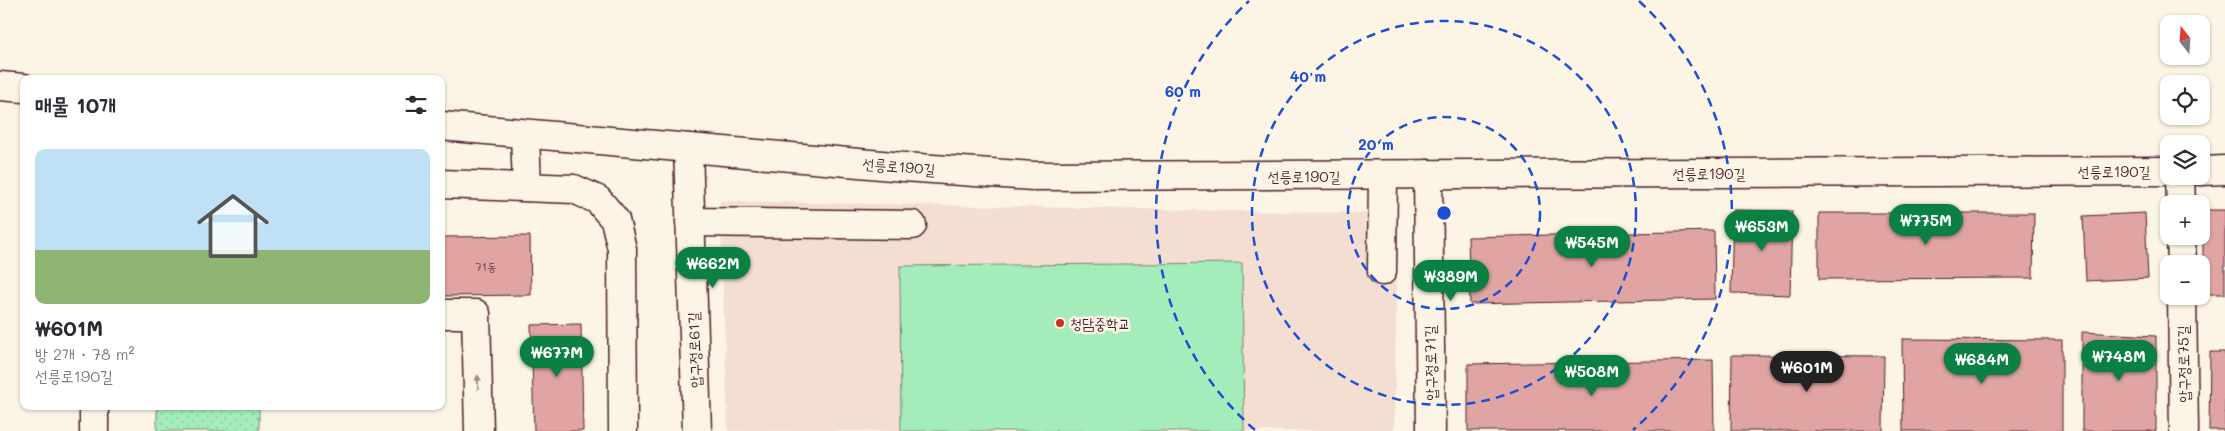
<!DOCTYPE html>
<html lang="ko">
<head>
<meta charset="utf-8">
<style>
  :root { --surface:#fff; --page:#f2f2f3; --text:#2b2b33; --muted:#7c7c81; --line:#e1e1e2; --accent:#0b8043 }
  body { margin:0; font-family:Mali,"Poor Story",sans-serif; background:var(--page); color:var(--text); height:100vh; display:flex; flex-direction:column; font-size:19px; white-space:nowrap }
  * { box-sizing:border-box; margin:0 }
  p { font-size:16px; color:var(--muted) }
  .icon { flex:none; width:28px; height:28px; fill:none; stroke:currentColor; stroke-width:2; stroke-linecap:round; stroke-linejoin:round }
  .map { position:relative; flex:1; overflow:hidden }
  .sheet { position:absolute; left:20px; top:75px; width:425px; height:335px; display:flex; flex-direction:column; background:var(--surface); border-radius:10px; box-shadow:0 1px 4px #0004 }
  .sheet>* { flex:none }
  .needle { width:32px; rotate:343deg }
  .buttons { position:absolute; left:2160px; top:15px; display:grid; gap:10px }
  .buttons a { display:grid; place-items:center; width:50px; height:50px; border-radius:10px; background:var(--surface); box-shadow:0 1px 4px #0004; font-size:25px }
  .price { position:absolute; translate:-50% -42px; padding:0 11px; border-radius:18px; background:var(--accent); color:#fff; font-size:16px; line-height:32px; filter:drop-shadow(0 1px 2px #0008) }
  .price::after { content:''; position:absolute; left:50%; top:30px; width:15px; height:11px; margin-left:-8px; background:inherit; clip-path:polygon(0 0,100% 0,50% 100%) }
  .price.active { background:#222; color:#fff }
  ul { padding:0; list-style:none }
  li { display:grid; align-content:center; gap:10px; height:265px; padding:0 15px }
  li+li { border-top:1px solid var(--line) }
  li span { display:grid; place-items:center; height:155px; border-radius:10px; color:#555 }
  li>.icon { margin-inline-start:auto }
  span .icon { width:90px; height:90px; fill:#fffc; stroke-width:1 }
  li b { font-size:21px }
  h2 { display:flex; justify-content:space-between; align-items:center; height:60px; padding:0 15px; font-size:21px }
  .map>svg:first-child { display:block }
</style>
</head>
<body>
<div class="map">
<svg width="2225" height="431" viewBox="0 0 2225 431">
  <defs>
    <pattern id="park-dots" width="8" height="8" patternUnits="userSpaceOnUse" patternTransform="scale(1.25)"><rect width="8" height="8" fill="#a4ecba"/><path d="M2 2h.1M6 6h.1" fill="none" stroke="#8fcaa0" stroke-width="1.8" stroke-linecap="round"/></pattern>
  </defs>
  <rect width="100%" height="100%" fill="#fcf5e5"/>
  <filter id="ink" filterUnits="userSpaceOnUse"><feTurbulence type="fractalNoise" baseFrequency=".02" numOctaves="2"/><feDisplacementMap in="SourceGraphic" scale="10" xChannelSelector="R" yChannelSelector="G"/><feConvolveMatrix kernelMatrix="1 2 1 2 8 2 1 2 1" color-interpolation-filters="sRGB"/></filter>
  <g filter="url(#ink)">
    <path fill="#f4ddd1" d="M720 201 1398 214 1394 431H728Z"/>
    <path fill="#a4ecba" stroke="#778672" d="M1242 263 1244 431H901L900 266Z"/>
    <rect fill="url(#park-dots)" stroke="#778672" x="157" y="406" width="102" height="25"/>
    <g fill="#e0a5a3" stroke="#4a1f2b">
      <path d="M1733 210 1792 211 1790 295 1731 293Z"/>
      <rect x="2203" y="210" width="22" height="84"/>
      <path d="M1819 213H2034L2033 278 1819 279Z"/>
      <path d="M2145 213 2148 278 2086 281 2083 216Z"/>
      <path d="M1714 231 1715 299 1470 304 1468 237Z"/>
      <path d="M530 236 531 295 441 296V237Z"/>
      <path d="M581 324 583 431H534L531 325Z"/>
      <path d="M2082 332 2156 336V431H2082Z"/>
      <path d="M1902 339 2062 340V431H1903Z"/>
      <path d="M2210 352H2225V430H2209Z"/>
      <path d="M1732 355 1884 356 1883 431H1731Z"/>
      <path d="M1713 360 1714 431H1468V364Z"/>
    </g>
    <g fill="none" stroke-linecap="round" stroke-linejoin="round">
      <defs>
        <g id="minor">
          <path d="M0 86 24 88"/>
          <path d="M441 126 904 167 1033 176 2169 171"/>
          <path d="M525 134 527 187"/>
          <path d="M688 148 697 431"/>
          <path d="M2201 171 2225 170"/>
          <path d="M1428 174 1431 431"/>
          <path d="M2180 176 2181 204"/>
          <path d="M441 184 574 189 598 200 615 220 622 249 623 431"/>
          <path d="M690 222 912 225"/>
          <path d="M2181 236 2182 264"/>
          <path d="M1382 271 1383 175"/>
          <path d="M2182 296 2184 431"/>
          <path d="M441 314H476L479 431"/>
          <path d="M94 406V431"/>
        </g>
      </defs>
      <use href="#minor" stroke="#4a1f2b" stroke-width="31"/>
      <use href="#minor" stroke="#fcf5e5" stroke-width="28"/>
    </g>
    <defs><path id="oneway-solid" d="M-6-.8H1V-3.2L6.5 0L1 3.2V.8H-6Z" transform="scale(1.25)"/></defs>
    <use fill="#a38a88" href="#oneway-solid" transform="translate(478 382) rotate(-91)"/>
  </g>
  <g fill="none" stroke="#1d4ed8" stroke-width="2.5" stroke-dasharray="9 6">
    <circle cx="1444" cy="213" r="96"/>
    <circle cx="1444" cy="213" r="192"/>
    <path d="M1255 430A288 288 0 0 1 1249 1M1639 1A288 288 0 0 1 1633 430"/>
  </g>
  <circle fill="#c8321e" stroke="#fcf5e5" stroke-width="2" cx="1060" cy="323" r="5"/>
  <g text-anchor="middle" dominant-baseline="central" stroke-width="5" stroke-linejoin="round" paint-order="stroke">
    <g font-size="12" fill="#704049">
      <text x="486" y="266">71동</text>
    </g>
    <g font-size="15" fill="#4a1f2b" stroke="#fcf5e5">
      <text transform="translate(899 166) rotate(5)">선릉로190길</text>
      <text x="2114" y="171">선릉로190길</text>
      <text x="1709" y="173">선릉로190길</text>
      <text x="1304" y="176">선릉로190길</text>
      <text transform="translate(694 350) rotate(-92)">압구정로61길</text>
      <text transform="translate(1430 363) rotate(-91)">압구정로71길</text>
      <text transform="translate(2183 364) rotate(-91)">압구정로75길</text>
    </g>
    <g font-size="15" fill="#4a1f2b" stroke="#fcf5e5" text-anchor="start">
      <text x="1070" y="323">청담중학교</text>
    </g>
  </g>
  <circle cx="1444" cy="213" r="8" fill="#1d4ed8" stroke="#fcf5e5" stroke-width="2.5"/>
  <g font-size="15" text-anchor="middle" font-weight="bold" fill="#1d4ed8" stroke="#fcf5e5" stroke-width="5" stroke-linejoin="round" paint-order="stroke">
    <text x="1308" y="82">40 m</text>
    <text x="1183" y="97">60 m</text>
    <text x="1376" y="150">20 m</text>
  </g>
</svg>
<div class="buttons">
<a><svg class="needle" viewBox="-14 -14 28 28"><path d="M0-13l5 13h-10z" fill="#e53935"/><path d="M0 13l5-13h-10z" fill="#7c7c81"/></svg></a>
<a><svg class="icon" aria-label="locate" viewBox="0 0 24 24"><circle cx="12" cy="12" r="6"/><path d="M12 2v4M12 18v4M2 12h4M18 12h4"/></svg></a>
<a><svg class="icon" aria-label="layers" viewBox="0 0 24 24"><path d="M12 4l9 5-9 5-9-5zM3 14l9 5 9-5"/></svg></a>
<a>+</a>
<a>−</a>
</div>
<b class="price" style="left:1926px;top:246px">₩775M</b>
<b class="price" style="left:1762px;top:252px">₩653M</b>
<b class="price" style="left:1592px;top:268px">₩545M</b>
<b class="price" style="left:713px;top:289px">₩662M</b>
<b class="price" style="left:1451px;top:302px">₩389M</b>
<b class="price" style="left:557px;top:378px">₩677M</b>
<b class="price" style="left:2119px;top:382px">₩748M</b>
<b class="price" style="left:1982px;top:385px">₩684M</b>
<b class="price active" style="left:1807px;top:393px">₩601M</b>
<b class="price" style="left:1592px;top:397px">₩508M</b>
<section class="sheet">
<h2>매물 10개<svg class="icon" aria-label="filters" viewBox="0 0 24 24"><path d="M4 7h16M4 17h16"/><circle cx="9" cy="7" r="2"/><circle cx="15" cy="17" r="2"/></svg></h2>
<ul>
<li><span style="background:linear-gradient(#bfe0f5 65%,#8fb573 0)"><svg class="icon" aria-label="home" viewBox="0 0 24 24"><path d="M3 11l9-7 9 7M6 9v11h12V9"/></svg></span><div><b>₩601M</b><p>방 2개 · 78 m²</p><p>선릉로190길</p></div></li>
</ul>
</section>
</div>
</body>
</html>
